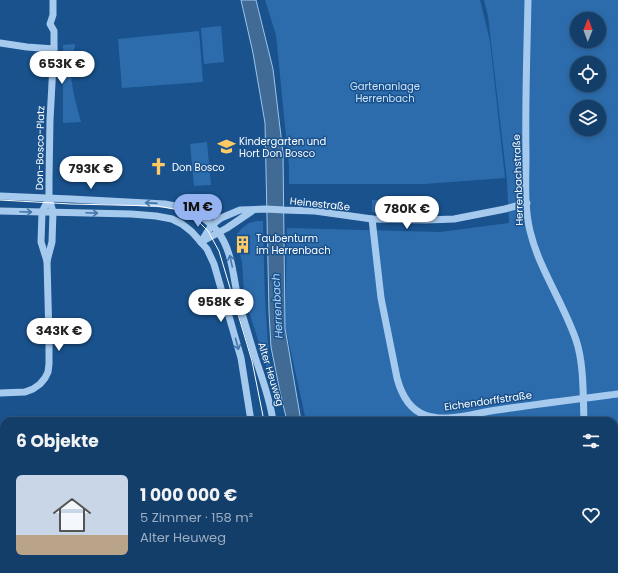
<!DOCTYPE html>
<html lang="de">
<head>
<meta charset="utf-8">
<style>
  :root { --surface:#133e6a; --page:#204972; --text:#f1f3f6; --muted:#9daec1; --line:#32577e; --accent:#95b2f1 }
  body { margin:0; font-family:Poppins,sans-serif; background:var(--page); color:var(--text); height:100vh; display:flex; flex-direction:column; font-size:15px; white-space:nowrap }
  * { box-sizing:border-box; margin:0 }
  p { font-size:13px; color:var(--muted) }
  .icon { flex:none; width:22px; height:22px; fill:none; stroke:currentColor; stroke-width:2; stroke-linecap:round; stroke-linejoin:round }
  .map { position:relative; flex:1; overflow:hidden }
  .panel { position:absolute; left:0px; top:417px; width:618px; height:156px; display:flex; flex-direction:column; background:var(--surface); border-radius:12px 12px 0 0; box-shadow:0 2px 6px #0003,0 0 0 1px var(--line) }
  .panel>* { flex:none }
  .needle { width:26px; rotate:1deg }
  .buttons { position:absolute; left:570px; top:12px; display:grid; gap:8px }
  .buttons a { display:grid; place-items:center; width:36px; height:36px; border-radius:50%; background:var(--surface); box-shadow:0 2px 6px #0003,0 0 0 1px var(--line); font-size:20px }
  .price { position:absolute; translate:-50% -34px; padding:0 9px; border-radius:14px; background:#fff; color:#222; font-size:13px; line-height:26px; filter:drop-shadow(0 1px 2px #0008) }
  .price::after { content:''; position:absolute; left:50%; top:24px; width:12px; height:9px; margin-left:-6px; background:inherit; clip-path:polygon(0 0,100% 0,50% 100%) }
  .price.active { background:var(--accent); color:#111 }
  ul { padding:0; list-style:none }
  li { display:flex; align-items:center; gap:12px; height:100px; padding:0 16px }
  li+li { border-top:1px solid var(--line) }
  li span { display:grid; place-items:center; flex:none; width:112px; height:80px; border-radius:6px; color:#555 }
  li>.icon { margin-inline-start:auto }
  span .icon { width:48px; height:48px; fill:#fffc; stroke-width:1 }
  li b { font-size:17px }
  h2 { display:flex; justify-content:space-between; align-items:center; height:48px; padding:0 16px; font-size:17px }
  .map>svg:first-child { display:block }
</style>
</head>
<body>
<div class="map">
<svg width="618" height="573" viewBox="0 0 618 573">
  <rect width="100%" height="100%" fill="#19528d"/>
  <g fill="#2c6cac" fill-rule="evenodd">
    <path d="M265 0H480L490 41 505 178 424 184H289V166L276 35Z"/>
    <path d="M484 0H618V486H614V421H306L285 325 287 228 440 232 509 223 507 181 488 16ZM577 19H599V41H577ZM577 63H599V85H577ZM577 107H599V129H577Z"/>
    <path d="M221 26 224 62 204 64 201 28Z"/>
    <path d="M199 31 203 82 122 88 118 39Z"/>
    <path d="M75 44C75 51 70 58 70 66 71 85 76 104 81 122L63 123V45Z"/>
    <path d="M207 142 211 185 194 186 190 144Z"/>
    <path d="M420 199 421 209V213L372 212V200Z"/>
    <path d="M257 221H263C264 257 264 293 267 329 267 343 272 364 270 378L247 305 244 291 242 262 236 239 237 234 242 228 249 223Z"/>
    <rect x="614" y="523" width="4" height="41"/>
    <path d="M387 569H438L450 573H401Z"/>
    <path d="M497 569H525L533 573H505Z"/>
  </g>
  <g fill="#416a94" stroke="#98c6f0">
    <path d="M241 0H256L273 69 283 153 285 328 301 421H287L280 392 271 347 269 312 265 123 253 53Z"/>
    <rect x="0" y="521" width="4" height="16"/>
    <path d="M438 569H497L505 573H450Z"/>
  </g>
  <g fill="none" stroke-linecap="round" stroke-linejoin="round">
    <g stroke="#a6caee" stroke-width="7">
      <path d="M528 0C527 52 525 103 526 155 526 180 524 206 530 231 539 269 563 302 576 340 584 363 583 396 584 421"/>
      <path d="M0 43 27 47 54 49"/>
      <path d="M0 196 71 199 165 204C185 207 205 215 218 232 234 253 233 282 240 307 245 324 250 340 255 357 262 378 270 399 273 421"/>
      <path d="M0 211 131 214 156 216 172 219 182 224 192 232 207 249 214 264 241 358 251 421"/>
      <path d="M372 219 381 298 397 378C401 393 408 409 425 415 447 423 474 413 497 410 537 404 578 399 618 394"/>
      <path d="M201 242 206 234 212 225 221 218 240 210 266 209 284 210 315 211 372 219 426 220 454 219 505 209 527 203"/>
      <path d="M201 242 227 228 252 211"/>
      <path d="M47 261 52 242 53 212 49 198V179L50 120 54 46V31L50 24 53 15V0"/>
      <path d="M0 393 25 392 33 389 40 384 45 378 48 372 49 364V338L47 261 41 242 42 212 49 198"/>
      <path d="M0 547H4"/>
      <path d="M614 564H618"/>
      <path d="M305 569 312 573"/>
      <path d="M323 569 333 573"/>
      <path d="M19 573 20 569"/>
      <path d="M122 573V569"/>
      <path d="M236 573 238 569"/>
    </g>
    <g stroke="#edf5ff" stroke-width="10">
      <path d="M614 500H618"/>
      <path d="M0 505H4"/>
      <path d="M614 516H618"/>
    </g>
    <g stroke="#fff" stroke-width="1">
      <path d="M0 200 71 204 157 206 174 209 190 215 198 221 208 231 219 251 252 361 264 421"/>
      <path d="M614 510H618"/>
    </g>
  </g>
  <defs><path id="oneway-shaft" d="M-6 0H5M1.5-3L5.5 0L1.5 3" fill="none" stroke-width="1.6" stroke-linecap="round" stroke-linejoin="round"/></defs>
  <g stroke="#4376aa">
    <use href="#oneway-shaft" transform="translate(151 203) rotate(-176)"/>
    <use href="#oneway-shaft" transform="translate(26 212) rotate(2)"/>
    <use href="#oneway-shaft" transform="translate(92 213) rotate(2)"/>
    <use href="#oneway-shaft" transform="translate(231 261) rotate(-103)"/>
    <use href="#oneway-shaft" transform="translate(237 344) rotate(75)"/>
  </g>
  <defs>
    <symbol id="school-bare" viewBox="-9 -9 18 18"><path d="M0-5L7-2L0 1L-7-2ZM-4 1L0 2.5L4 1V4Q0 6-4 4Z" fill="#ffca63" stroke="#19528d" stroke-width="2.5" paint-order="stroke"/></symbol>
    <symbol id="church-bare" viewBox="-9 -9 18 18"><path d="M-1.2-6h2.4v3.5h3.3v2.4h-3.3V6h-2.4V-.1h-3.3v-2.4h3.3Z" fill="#ffca63" stroke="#19528d" stroke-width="2.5" paint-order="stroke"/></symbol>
    <symbol id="building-bare" viewBox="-9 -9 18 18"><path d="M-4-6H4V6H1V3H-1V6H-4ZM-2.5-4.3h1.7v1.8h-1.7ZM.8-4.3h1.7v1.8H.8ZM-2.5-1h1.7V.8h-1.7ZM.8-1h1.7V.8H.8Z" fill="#ffca63" stroke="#19528d" stroke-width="2.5" paint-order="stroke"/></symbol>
  </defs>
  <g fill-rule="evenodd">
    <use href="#school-bare" x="214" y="134" width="25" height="25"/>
    <use href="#church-bare" x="146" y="154" width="25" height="25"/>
    <use href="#building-bare" x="230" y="232" width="25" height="25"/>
  </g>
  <g text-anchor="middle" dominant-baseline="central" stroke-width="3" stroke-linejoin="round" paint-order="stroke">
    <g font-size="10" fill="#cce3fa" stroke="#19528d">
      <text x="385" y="86">Gartenanlage<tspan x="385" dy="12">Herrenbach</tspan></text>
    </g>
    <g font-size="10" fill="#fff" stroke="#19528d" text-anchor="start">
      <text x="239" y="141">Kindergarten und<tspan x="239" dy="12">Hort Don Bosco</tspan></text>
      <text x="172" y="167">Don Bosco</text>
      <text x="256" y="238">Taubenturm<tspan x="256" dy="12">im Herrenbach</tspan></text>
    </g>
    <g font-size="10" fill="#fff" stroke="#19528d">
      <text transform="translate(40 148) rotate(-89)">Don-Bosco-Platz</text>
      <text transform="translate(518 180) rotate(-92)">Herrenbachstraße</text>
      <text transform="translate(320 204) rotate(6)">Heinestraße</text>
      <text transform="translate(271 374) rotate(73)">Alter Heuweg</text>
      <text transform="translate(488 401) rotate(-8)">Eichendorffstraße</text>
    </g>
    <g font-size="11" font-style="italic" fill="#b2d4f5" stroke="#19528d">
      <text transform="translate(277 306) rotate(-93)">Herrenbach</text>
    </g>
  </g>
</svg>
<div class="buttons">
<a><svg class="needle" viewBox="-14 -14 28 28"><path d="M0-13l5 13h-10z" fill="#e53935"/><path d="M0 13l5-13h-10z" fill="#9daec1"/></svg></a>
<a><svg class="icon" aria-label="locate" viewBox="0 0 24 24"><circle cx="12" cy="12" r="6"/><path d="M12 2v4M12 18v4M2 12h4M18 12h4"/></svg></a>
<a><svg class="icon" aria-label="layers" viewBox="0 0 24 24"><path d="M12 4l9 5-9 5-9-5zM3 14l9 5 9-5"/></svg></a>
</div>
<b class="price" style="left:62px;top:85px">653K €</b>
<b class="price" style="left:91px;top:190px">793K €</b>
<b class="price active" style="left:198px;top:228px">1M €</b>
<b class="price" style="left:407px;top:230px">780K €</b>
<b class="price" style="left:221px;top:323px">958K €</b>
<b class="price" style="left:59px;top:352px">343K €</b>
<section class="panel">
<h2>6 Objekte<svg class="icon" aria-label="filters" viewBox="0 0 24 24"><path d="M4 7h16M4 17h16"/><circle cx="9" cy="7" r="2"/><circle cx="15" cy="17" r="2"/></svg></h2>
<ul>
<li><span style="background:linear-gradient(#c9d6e8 75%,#b9a48a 0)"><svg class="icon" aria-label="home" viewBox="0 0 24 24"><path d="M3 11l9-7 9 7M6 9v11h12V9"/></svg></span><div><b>1 000 000 €</b><p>5 Zimmer · 158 m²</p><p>Alter Heuweg</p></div><svg class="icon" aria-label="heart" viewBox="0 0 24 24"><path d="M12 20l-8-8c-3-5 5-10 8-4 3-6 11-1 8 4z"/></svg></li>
</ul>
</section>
</div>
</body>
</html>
